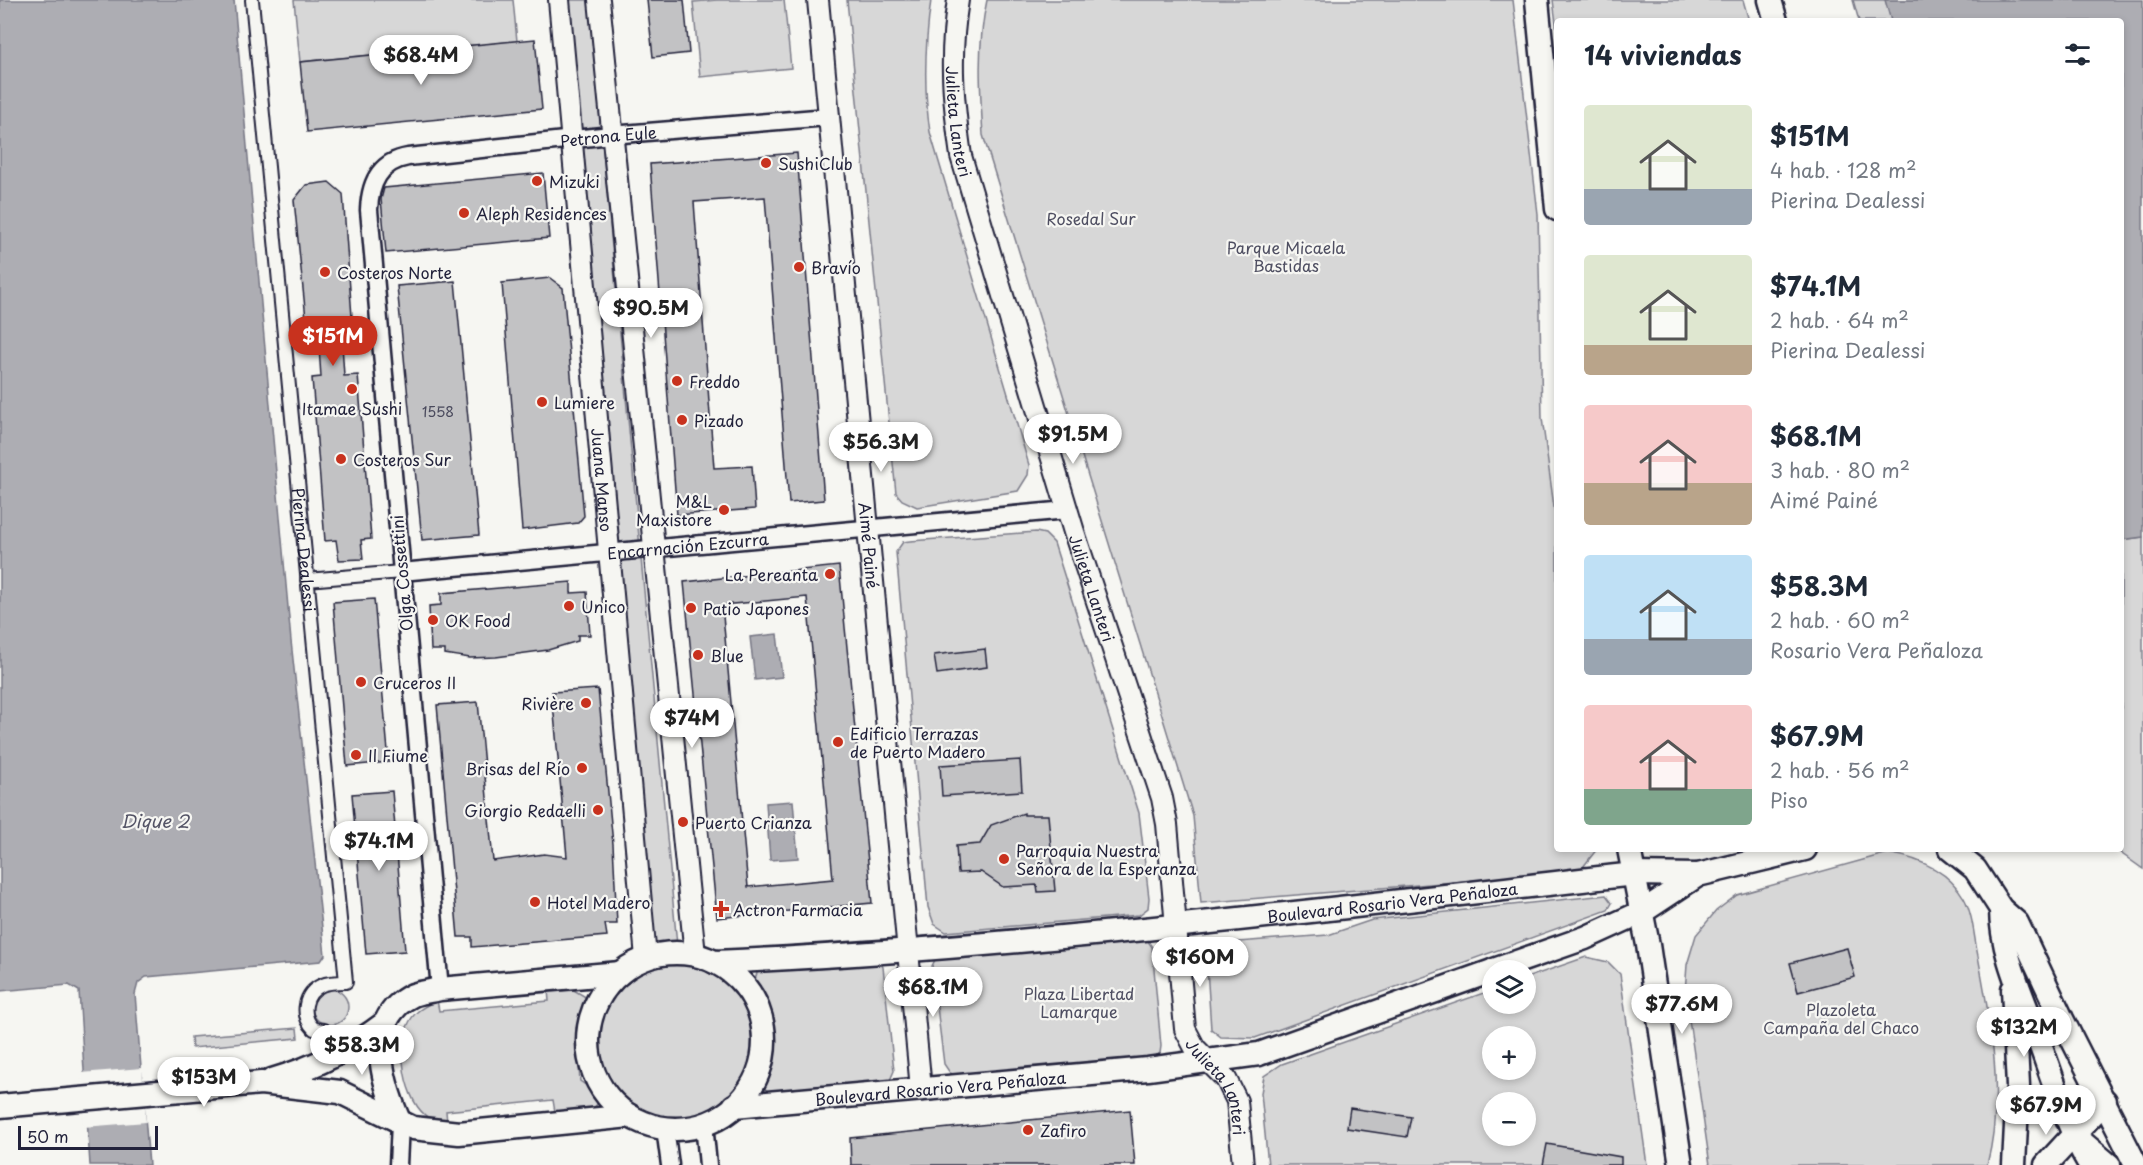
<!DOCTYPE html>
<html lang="es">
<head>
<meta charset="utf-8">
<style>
  :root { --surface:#fff; --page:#f6f6f7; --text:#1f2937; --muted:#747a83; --accent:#c8321e }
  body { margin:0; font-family:"Playpen Sans",sans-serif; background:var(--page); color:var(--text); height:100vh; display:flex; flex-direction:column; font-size:22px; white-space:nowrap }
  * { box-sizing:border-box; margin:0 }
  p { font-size:20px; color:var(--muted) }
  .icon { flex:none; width:33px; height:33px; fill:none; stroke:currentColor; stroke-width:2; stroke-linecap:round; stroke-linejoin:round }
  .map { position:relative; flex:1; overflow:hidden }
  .side { position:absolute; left:1554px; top:18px; width:570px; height:834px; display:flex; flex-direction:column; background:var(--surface); border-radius:6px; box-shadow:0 3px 9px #0003 }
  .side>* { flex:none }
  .fabs { position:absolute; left:1482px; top:960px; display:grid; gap:12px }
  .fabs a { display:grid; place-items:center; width:54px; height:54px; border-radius:50%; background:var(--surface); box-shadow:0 3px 9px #0003; font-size:30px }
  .scale { position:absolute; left:18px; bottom:15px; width:140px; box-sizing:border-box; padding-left:6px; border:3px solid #22223b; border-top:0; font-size:16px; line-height:21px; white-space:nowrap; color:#22223b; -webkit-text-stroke:4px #f6f6f2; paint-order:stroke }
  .price { position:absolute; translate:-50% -51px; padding:0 14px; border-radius:21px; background:#fff; color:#222; font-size:20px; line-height:39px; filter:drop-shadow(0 2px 3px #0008) }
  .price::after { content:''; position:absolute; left:50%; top:36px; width:18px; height:14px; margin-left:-9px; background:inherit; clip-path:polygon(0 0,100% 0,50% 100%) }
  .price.current { background:var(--accent); color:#fff }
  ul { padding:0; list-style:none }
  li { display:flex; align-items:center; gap:18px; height:150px; padding:0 30px }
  li span { display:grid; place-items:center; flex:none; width:168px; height:120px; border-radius:6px; color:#555 }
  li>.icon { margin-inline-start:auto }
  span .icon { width:72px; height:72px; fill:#fffc; stroke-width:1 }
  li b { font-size:26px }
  h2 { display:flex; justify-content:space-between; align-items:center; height:72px; padding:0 30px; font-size:26px }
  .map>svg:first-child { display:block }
</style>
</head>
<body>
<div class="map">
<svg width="2143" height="1165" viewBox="0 0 2143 1165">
  <rect width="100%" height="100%" fill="#f6f6f2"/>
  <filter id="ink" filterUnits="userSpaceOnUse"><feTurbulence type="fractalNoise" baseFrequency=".0167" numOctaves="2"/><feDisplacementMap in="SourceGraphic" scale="12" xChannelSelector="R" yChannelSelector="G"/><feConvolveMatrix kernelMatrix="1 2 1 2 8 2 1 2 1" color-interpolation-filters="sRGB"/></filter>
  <g filter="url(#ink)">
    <g fill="#d7d7d7" stroke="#7c7c89" stroke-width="1.5" fill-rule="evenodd">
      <path d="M294 0H513L517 41 300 62Z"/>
      <path d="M566 0H589L677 945 654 947Z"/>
      <path d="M717 0H784L791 68 700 77 693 2Z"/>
      <path d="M847 0H931C925 44 923 87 930 132L1029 465 1028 475 1018 491 917 507 902 500 896 493Z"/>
      <path d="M987 0H1513L1538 214 1542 418 1557 529V849H1597L1583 867 1563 873 1201 903 1193 816 983 135C980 90 977 45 987 0Z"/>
      <path d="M1553 0H1743L1749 21H1557V31Z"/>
      <path d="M1853 0H1927L1938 21H1859Z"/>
      <path d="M1036 532 1045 534 1054 543 1139 813 1149 898 1148 908 1139 915 946 932 934 924 928 907 896 552 903 542 910 541Z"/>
      <path d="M2143 537V869L2115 849H2121V540Z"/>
      <path d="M1888 853C1917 858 1948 870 1964 898 1973 914 1974 938 1978 956 1991 1024 2005 1096 1987 1165H1710L1685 992 1687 965 1696 935 1716 911 1737 895Z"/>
      <path d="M1606 895 1612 903 1608 910 1255 1038 1221 1037 1211 1029 1206 953 1213 944 1328 935 1372 920Z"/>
      <path d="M1146 938 1152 947 1161 1046 1160 1053 1151 1059 961 1077 950 1073 944 1064 932 966 936 958Z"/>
      <path d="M1586 957 1608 962 1620 974 1647 1165H1268L1261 1093 1264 1076 1282 1064 1492 990V1004H1526V978ZM1492 1036H1526V1070H1492ZM1492 1102H1526V1136H1492Z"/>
      <path d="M879 961 883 967 894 1071 890 1080 771 1093 764 1088C763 1073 775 1062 776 1047 778 1024 765 1001 755 980L757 973 764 969Z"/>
      <circle cx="677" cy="1041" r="78"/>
      <path d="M572 989 584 996 588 1004 576 1028 580 1081 597 1093 598 1103 593 1109 555 1112 553 1100 446 1111 447 1123C441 1121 430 1120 425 1115 402 1096 393 1033 417 1012 422 1007 431 1004 437 1000L439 1011 549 1001 548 990Z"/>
      <circle cx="330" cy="1007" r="18"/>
      <path d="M297 1028 298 1038 192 1048 191 1037Z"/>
    </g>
    <g fill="#adadb3" stroke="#757583" stroke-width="1.5">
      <path d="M0 0H234L291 641 325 955 321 961 146 977 138 983 135 994 149 1165H90L79 991 69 985 0 991Z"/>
      <path d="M1885 0H2143V537L2121 540V21H1891Z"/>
      <path d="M777 634 782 677 755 680 750 637Z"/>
      <path d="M793 801 798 858 770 860 766 803Z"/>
    </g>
    <path fill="#f6f6f2" d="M142 1068 146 1122 84 1127 81 1073Z"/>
    <g fill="#c2c2c4" stroke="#22223b" stroke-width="1.5" fill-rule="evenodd">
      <path d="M647 0H684L689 53 653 57Z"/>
      <path d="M535 39 542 109 307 132 300 62Z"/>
      <path d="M797 153 824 500 789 503 765 197 694 202 714 468 752 466 755 509 677 515 650 164Z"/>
      <path d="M543 173 549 238 386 253 381 199 384 188Z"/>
      <path d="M329 182 343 194 354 344H342L344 376 358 375 371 539 361 540 363 559 339 560 336 540 325 541 312 378 321 377 319 347 309 348 294 200 306 185Z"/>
      <path d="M550 278 563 288 584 516 578 523 522 530 502 283Z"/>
      <path d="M455 281 479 535 422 540 397 286Z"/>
      <path d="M839 566 872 903 717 918 684 582ZM807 597 833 879 748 887 722 605Z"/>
      <path d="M571 582V593L587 592 590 635H578V641L548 650 496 657 470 658 445 654V650H431L429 606 441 605V593Z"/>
      <path d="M374 599 389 762 347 766 333 602Z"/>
      <path d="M985 649 987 667 937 674 934 655Z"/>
      <path d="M598 689 613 844 617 924H605L607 936 472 947V937H458L437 705 478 702 493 861 544 854 567 857 552 692Z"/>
      <path d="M1020 760 1022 791 942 796 940 765Z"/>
      <path d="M392 791 405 951 366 954 352 794Z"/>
      <path d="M1024 813V815H1048L1055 891 1038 892 1037 885 1003 887 981 872 958 873 956 846 980 844 991 825Z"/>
      <path d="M1847 948 1855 977 1798 992 1790 963Z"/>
      <path d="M1350 1108 1411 1117 1407 1137 1347 1128Z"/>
      <path d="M1130 1110 1135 1165H851L850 1138Z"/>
      <path d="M1547 1144 1621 1157V1165H1543Z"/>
    </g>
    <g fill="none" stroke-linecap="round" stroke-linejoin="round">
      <defs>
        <g id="pedestrian">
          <path id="s1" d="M252 0 346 982C339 982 329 982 322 985 304 993 300 1015 314 1029L324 1030 334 1056"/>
          <path d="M307 580 401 572"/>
        </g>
        <g id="minor">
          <path id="s2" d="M401 572 1067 510"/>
          <path id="s3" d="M440 989 369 210C370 184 379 162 408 157L611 135 828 117"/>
          <path d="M704 1124 708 1165"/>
          <path d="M665 1128 670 1165"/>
          <path d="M398 1165 400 1123"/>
        </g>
        <g id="tertiary">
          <path id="s4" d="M559 0 646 958"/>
          <path d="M599 0 695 955"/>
          <path id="s5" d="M818 0 921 1089"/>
          <path id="s6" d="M958 0C949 56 953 100 961 156L1074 532 1162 798 1167 824 1185 1029 1195 1048 1226 1079 1237 1101 1243 1165"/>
        </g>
        <g id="secondary">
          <path d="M1537 0 1557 209"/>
          <path d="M1770 0 1776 21"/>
          <path d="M1629 849 1648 945 1681 1165"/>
          <path d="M1950 849 1975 869 2001 909 2017 923 2062 1019 2136 1165"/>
          <path d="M2001 909C2001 954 2024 999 2039 1041 2054 1082 2067 1127 2090 1165"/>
          <circle cx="676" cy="1041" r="88"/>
          <path id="s7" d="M715 962C1022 948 1328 909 1634 874L1698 875 1805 849"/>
          <path d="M1494 970 1585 938 1642 912 1698 875"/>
          <path d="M2013 989 2018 1086 2014 1165"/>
          <path d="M272 1080C314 1068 351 1049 385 1023"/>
          <path d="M0 1106 261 1083 340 1092 413 1128 459 1133 630 1116"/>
          <path id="s8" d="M734 1106 1148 1069 1259 1054 1492 971"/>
          <path d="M400 1123C383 1084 362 1019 413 995 421 992 432 991 440 989L620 973"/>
          <path d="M2083 1143 2109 1165"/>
          <path d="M2046 1165 2105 1101"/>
        </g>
      </defs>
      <use href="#pedestrian" stroke="#22223b" stroke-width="16"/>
      <use href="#minor" stroke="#22223b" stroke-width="21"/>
      <use href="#tertiary" stroke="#22223b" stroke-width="24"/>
      <use href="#secondary" stroke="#22223b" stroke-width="27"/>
      <use href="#pedestrian" stroke="#f6f6f2" stroke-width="12"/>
      <use href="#minor" stroke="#f6f6f2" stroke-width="16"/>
      <use href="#tertiary" stroke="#f6f6f2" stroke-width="20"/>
      <use href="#secondary" stroke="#f6f6f2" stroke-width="22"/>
    </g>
  </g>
  <g fill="#c8321e" stroke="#f6f6f2" stroke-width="2">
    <circle cx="766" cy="163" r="6"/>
    <circle cx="537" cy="181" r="6"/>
    <circle cx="464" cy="213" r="6"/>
    <circle cx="799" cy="267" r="6"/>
    <circle cx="325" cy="272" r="6"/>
    <circle cx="677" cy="381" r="6"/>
    <circle cx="352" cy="389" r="6"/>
    <circle cx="542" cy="402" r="6"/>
    <circle cx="682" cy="420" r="6"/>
    <circle cx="341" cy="459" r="6"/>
    <circle cx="724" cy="510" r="6"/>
    <circle cx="830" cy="574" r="6"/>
    <circle cx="569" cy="606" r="6"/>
    <circle cx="691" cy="608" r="6"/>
    <circle cx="433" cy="620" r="6"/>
    <circle cx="698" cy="655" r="6"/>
    <circle cx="361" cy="682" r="6"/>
    <circle cx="586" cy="703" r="6"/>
    <circle cx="838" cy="742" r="6"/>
    <circle cx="356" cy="755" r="6"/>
    <circle cx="582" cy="768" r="6"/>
    <circle cx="598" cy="810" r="6"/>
    <circle cx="683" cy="822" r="6"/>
    <circle cx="1004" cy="859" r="6"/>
    <circle cx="535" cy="902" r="6"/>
    <path d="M718 900h6v6h6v6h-6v6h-6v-6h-6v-6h6z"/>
    <circle cx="1028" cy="1130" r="6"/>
  </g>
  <g text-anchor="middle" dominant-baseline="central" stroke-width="4.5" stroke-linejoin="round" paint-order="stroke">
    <g font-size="14" fill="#4a4a5d">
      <text x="438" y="411">1558</text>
    </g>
    <g font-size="16" fill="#22223b" stroke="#f6f6f2">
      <text stroke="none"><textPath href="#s6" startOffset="122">Julieta Lanteri</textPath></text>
      <text stroke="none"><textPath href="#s3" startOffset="1056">Petrona Eyle</textPath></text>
      <text stroke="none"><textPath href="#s4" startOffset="482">Juana Manso</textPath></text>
      <text stroke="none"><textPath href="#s2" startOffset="288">Encarnación Ezcurra</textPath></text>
      <text stroke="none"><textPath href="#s5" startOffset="548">Aimé Painé</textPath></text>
      <text stroke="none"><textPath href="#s1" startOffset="552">Pierina Dealessi</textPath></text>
      <text transform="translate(401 573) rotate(-95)">Olga Cossettini</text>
      <text stroke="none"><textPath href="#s6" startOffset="608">Julieta Lanteri</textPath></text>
      <text stroke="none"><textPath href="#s7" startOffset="680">Boulevard Rosario Vera Peñaloza</textPath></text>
      <text stroke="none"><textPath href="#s8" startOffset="207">Boulevard Rosario Vera Peñaloza</textPath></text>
      <text stroke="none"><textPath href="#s6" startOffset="1130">Julieta Lanteri</textPath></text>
    </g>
    <g font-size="16" fill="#22223b" stroke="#f6f6f2" text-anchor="start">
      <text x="778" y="163">SushiClub</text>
      <text x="549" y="181">Mizuki</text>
      <text x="476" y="213">Aleph Residences</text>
      <text x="811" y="267">Bravío</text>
      <text x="337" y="272">Costeros Norte</text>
      <text x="689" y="381">Freddo</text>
      <text x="554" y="402">Lumiere</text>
      <text x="352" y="408" text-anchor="middle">Itamae Sushi</text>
      <text x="694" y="420">Pizado</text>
      <text x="353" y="459">Costeros Sur</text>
      <text x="712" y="501" text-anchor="end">M&amp;L<tspan x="712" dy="18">Maxistore</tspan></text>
      <text x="818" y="574" text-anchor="end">La Pereanta</text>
      <text x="581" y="606">Unico</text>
      <text x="703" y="608">Patio Japones</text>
      <text x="445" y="620">OK Food</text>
      <text x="710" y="655">Blue</text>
      <text x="373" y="682">Cruceros II</text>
      <text x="574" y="703" text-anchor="end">Rivière</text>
      <text x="850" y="733">Edificio Terrazas<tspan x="850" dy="18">de Puerto Madero</tspan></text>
      <text x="368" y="755">Il Fiume</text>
      <text x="570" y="768" text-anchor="end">Brisas del Río</text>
      <text x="586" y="810" text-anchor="end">Giorgio Redaelli</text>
      <text x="695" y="822">Puerto Crianza</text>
      <text x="1016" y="850">Parroquia Nuestra<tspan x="1016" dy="18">Señora de la Esperanza</tspan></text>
      <text x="547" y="902">Hotel Madero</text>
      <text x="733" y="909">Actron Farmacia</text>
      <text x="1040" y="1130">Zafiro</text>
    </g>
    <g font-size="16" fill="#4f4f62" stroke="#f6f6f2">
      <text x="1091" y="218">Rosedal Sur</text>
      <text x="1286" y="247">Parque Micaela<tspan x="1286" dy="18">Bastidas</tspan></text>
      <text x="1079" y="993">Plaza Libertad<tspan x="1079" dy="18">Lamarque</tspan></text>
      <text x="1841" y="1009">Plazoleta<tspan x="1841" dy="18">Campaña del Chaco</tspan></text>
    </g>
    <g font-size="18" font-style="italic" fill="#535365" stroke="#f6f6f2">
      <text x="155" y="820">Dique 2</text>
    </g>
  </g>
</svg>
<div class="fabs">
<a><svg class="icon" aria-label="layers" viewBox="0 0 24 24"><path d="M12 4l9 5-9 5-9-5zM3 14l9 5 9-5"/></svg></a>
<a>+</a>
<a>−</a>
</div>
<div class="scale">50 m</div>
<b class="price" style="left:421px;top:86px">$68.4M</b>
<b class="price" style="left:651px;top:339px">$90.5M</b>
<b class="price current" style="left:333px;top:367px">$151M</b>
<b class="price" style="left:1073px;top:465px">$91.5M</b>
<b class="price" style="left:881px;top:473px">$56.3M</b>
<b class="price" style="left:692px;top:749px">$74M</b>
<b class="price" style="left:379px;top:872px">$74.1M</b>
<b class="price" style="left:1200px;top:988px">$160M</b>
<b class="price" style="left:933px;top:1018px">$68.1M</b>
<b class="price" style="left:1682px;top:1035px">$77.6M</b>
<b class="price" style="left:2024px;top:1058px">$132M</b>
<b class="price" style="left:362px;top:1076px">$58.3M</b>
<b class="price" style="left:204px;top:1108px">$153M</b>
<b class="price" style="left:2046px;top:1136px">$67.9M</b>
<section class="side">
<h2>14 viviendas<svg class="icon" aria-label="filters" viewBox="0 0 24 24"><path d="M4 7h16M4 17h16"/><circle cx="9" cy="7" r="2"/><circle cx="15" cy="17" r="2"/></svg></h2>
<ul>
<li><span style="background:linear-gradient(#dfe7d0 70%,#9aa5b1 0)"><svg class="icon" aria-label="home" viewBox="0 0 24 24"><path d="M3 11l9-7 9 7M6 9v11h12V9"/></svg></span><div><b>$151M</b><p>4 hab. · 128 m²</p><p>Pierina Dealessi</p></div></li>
<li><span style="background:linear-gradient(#dfe7d0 75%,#b9a48a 0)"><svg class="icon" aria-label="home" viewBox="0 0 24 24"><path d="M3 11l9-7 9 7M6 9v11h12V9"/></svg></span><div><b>$74.1M</b><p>2 hab. · 64 m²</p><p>Pierina Dealessi</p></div></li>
<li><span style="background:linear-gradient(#f6c9c9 65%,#b9a48a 0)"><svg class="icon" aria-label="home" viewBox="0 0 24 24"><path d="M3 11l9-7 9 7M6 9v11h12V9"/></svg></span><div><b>$68.1M</b><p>3 hab. · 80 m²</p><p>Aimé Painé</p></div></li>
<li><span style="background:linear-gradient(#bfe0f5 70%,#9aa5b1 0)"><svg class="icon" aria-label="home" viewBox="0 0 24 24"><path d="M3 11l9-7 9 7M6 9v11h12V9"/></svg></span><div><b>$58.3M</b><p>2 hab. · 60 m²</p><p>Rosario Vera Peñaloza</p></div></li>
<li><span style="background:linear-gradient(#f6c9c9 70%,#7fa58c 0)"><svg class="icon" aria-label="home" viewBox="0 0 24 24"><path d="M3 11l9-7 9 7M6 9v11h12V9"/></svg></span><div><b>$67.9M</b><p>2 hab. · 56 m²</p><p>Piso</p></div></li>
</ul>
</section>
</div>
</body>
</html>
